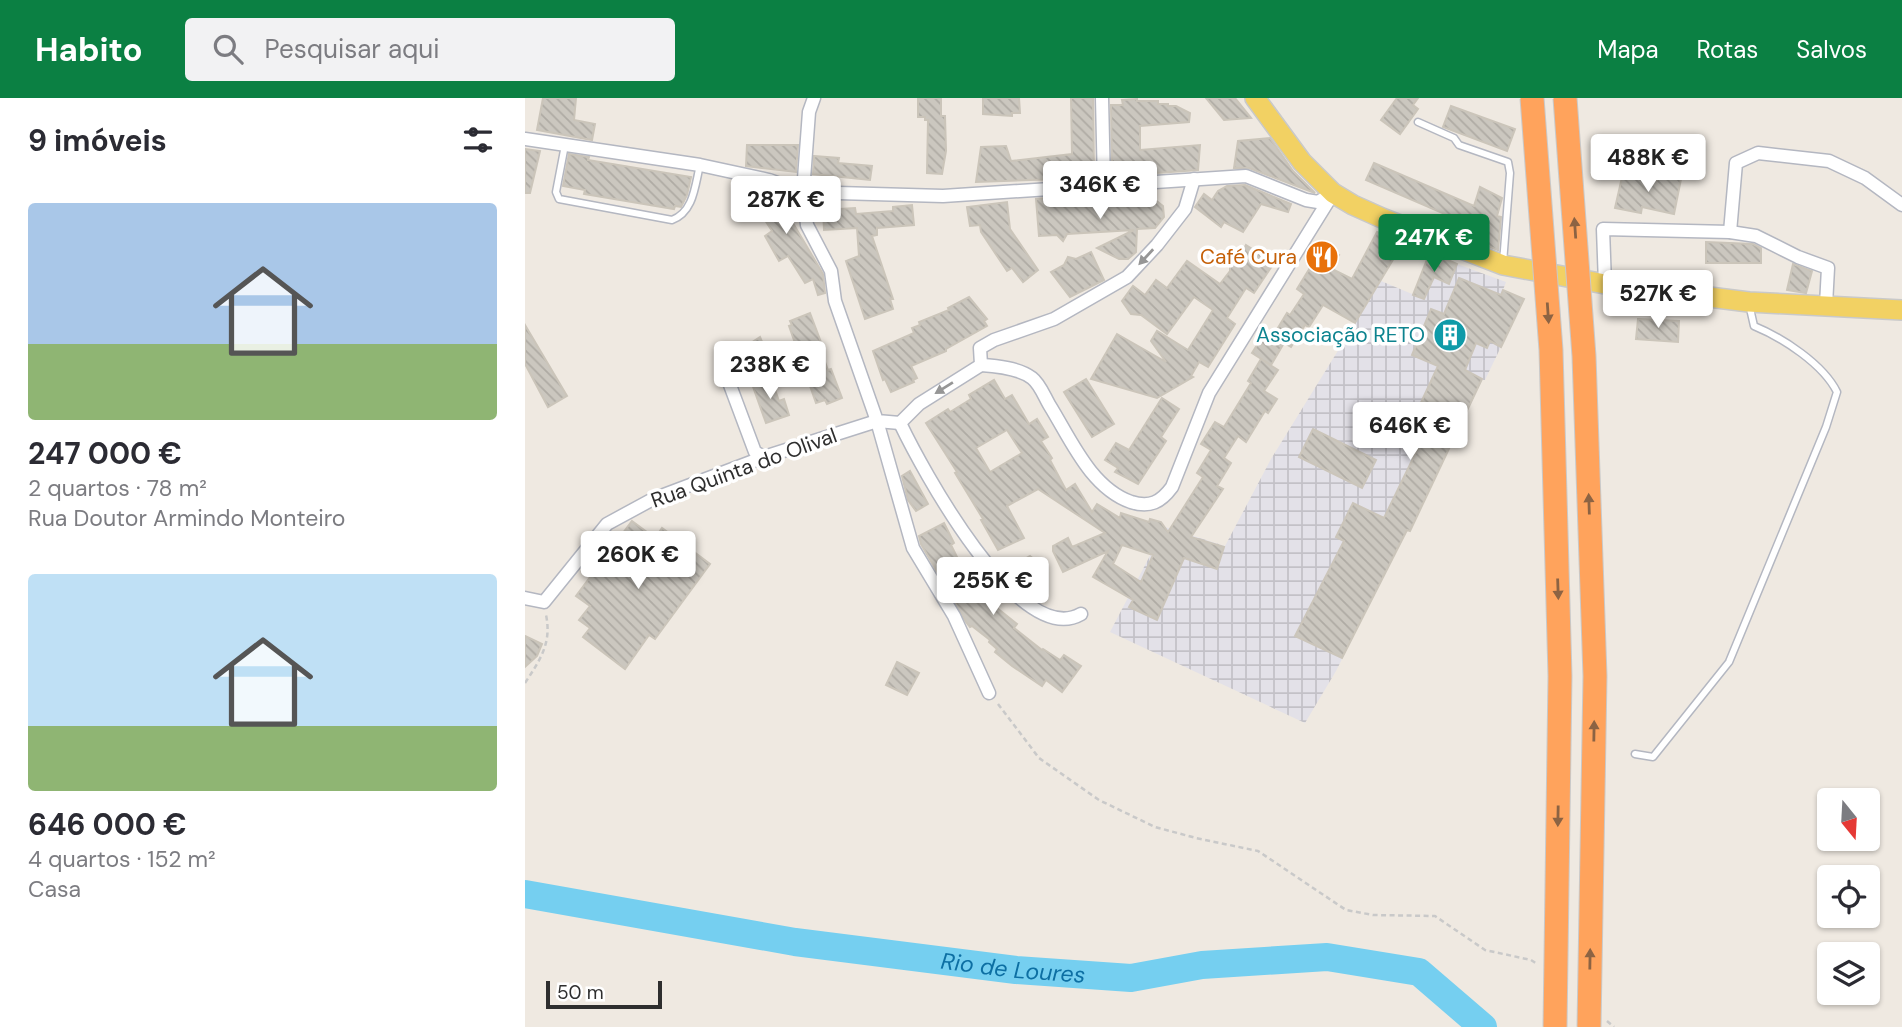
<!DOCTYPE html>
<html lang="pt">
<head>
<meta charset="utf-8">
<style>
  :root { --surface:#fff; --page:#f2f2f3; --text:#2b2b33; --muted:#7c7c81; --accent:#0b8043 }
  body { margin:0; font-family:"DM Sans",sans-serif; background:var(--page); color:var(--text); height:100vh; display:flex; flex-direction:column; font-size:26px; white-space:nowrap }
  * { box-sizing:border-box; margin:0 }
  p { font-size:23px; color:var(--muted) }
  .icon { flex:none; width:38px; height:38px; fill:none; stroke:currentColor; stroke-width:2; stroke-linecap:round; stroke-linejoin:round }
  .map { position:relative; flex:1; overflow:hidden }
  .drawer { display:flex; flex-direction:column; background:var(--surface); width:525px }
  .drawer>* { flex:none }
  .needle { width:46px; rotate:162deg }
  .tools { position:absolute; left:1292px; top:690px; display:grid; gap:14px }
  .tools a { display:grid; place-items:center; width:63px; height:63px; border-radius:7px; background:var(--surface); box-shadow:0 2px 5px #0004; font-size:35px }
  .scale { position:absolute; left:21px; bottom:18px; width:116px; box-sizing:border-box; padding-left:7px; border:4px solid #2e2e2e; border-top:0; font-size:19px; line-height:24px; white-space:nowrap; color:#2e2e2e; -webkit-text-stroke:5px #fff; paint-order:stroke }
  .price { position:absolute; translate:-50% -60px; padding:0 16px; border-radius:7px; background:#fff; color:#222; font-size:23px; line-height:46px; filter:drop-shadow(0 2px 4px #0008) }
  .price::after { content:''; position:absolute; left:50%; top:42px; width:21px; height:16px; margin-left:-10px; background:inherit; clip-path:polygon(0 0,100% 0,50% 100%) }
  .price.active { background:var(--accent); color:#fff }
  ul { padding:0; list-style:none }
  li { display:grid; align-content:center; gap:14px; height:371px; padding:0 28px }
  li span { display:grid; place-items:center; height:217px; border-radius:7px; color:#555 }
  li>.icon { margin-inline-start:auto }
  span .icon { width:126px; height:126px; fill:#fffc; stroke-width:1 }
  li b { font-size:30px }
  h2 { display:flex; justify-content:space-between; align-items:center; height:84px; padding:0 28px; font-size:30px }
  header { display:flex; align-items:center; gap:42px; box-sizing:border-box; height:98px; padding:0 35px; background:var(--accent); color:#fff }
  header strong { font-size:33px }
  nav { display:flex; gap:38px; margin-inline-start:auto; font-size:24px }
  .search { width:490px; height:63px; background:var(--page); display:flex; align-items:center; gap:18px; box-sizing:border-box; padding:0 24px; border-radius:7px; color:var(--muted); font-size:26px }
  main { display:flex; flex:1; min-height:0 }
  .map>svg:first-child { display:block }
</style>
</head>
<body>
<header>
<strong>Habito</strong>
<div class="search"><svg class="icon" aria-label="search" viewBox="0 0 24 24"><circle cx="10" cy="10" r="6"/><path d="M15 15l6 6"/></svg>Pesquisar aqui</div>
<nav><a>Mapa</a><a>Rotas</a><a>Salvos</a></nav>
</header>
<main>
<section class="drawer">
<h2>9 imóveis<svg class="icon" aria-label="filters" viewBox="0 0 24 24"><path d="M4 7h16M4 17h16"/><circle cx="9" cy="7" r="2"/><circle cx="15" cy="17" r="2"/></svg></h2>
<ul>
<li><span style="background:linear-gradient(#a9c7e8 65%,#8fb573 0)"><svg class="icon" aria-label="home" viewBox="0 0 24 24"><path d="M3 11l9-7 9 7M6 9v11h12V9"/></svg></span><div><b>247 000 €</b><p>2 quartos · 78 m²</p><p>Rua Doutor Armindo Monteiro</p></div></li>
<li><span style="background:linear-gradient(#bfe0f5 70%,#8fb573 0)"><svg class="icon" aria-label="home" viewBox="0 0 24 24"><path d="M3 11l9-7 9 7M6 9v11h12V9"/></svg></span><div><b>646 000 €</b><p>4 quartos · 152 m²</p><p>Casa</p></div></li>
</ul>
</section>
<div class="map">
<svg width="1377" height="929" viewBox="0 0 1377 929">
  <defs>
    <pattern id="industrial-grid" width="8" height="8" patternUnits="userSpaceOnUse" patternTransform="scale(1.75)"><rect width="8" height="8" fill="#e3e1e8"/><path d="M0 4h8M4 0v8" fill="none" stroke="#c3c1c7"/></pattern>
    <pattern id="building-back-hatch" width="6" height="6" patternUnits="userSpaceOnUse" patternTransform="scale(1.75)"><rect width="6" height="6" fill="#cbc7bf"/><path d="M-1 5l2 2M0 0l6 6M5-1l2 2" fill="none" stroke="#afaba4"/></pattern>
  </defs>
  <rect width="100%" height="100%" fill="#efe9e1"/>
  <path fill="url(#industrial-grid)" d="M932 166 981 184 978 192 999 201 960 282H957L885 433 882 432 811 573 780 625 585 534 640 429 700 448 746 361 856 183 899 201 909 179 924 185Z"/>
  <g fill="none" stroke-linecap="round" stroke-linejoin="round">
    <path stroke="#75cff0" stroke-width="28" id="s1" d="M0 796 270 844 491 872 606 880 677 867 802 859 894 874 958 929"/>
  </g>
  <g fill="url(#building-back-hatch)" stroke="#cbc5ba" stroke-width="2" fill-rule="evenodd">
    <path d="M18 0H51L49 22 70 26 67 42 12 32Z"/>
    <path d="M393 0H416V18H420L421 53 417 76 402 75 403 22H400V19H393Z"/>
    <path d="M458 0H494L495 15H487V18L458 16Z"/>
    <path d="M546 0H568L569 76 534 79V81L451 84 456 49 481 48 486 63 547 56Z"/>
    <path d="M681 0H710L726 20 699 22Z"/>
    <path d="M872 0H893L888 7 893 11 875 36 856 22Z"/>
    <path d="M612 1V3H633V6H643V8H651L665 15 664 24 615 28V52L675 47 673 72 618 76V69L587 70 586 7H598L597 2Z"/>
    <path d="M926 8 990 31 982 53 918 29Z"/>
    <path d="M745 40 768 73 790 95 724 70H709L713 43Z"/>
    <path d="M222 47H273L271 74 221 68Z"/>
    <path d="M0 51 15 53 5 95H0Z"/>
    <path d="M44 56 64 59 63 62 166 79 162 97 156 109 150 108 149 111 59 96 60 92 38 88Z"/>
    <path d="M289 58 314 60 313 65 347 68 345 82 288 76Z"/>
    <path d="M849 65 949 108 955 89 977 100 972 118 976 119 973 152 952 144 957 132 841 82Z"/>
    <path d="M1098 75 1132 82 1133 77 1156 81 1149 116 1117 109 1116 115 1090 110Z"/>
    <path d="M222 86 249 93 252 98 298 176 300 195 293 197 288 181 280 185 263 158 254 163 240 138 247 133 227 102 218 94Z"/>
    <path d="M720 87 766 106 763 114 736 106 718 134 699 124 696 129 670 109 679 96 687 102 693 93 702 88Z"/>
    <path d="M535 99V106L629 101 638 108 639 119 630 130 612 131 611 154 603 161H594L572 150 609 132 542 136 538 143 532 137 514 138 511 101Z"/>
    <path d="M482 104 485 131 513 172 498 184 487 170 482 173 456 134 455 127 445 128 442 109Z"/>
    <path d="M387 107 389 127 352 130V137L347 138 368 201H365L368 211 340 221 321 163 334 158 332 130 299 132 298 112 330 110 331 116 368 113V109Z"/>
    <path d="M852 134 878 145 830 225 798 207 784 229 780 227 766 249 759 245 746 267 727 255 741 233 748 238 762 215 765 217 779 196 772 191 799 147 814 157 805 170 827 181Z"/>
    <path d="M1181 144 1228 146 1236 150V165H1181Z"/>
    <path d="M721 147 749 165 729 195 721 190 702 220 710 226 683 269 674 264 666 278 668 279 632 300 566 281 592 236 641 264 626 243 632 233 663 252 688 212 669 199 642 236 616 217 606 216 597 203 608 188 620 197 631 182 642 190 662 163 695 186 705 173V165L709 157 717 154Z"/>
    <path d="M566 154 579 182 545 199 526 174 539 167 543 159 551 161Z"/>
    <path d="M905 154 932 166 924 186 909 179 899 201 888 197Z"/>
    <path d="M1268 166 1287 173 1281 195 1262 192Z"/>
    <path d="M934 180 976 197 978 192 999 201 976 249 965 243 962 250 951 245 940 272 957 281 885 433 882 432 817 560 770 538 819 443 811 439 828 405 859 420 895 346 880 339 913 268 887 257 906 211 919 216Z"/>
    <path d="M444 199 462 221 459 223 462 228 421 251V253L386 268 392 280 388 282 389 284 366 294 360 281 358 282 348 253 389 235 387 230 395 227 394 224 424 212 423 210Z"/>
    <path d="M285 215 297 247 294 248 303 272 306 271 317 300 302 306 300 302 291 305 264 228 267 227 265 223Z"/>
    <path d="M1113 221 1154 223 1153 244 1111 241Z"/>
    <path d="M0 227 42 298 23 309 0 266Z"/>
    <path d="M235 239 245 263 231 268 223 247Z"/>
    <path d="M736 261 753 272 739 293 752 301 743 315 740 313 721 344 713 338 699 360 706 365 692 388 698 391 666 439 699 449 692 471 659 460 632 522 604 509 608 502 568 479 583 453 538 474 528 453V448L543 440 547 449 580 435 513 391 482 408 499 440 473 452 456 422 458 421 430 375 432 374 401 325 423 311 425 314 446 301 444 297 469 282 480 301 487 297 504 326 512 321 523 339 516 343 527 360 525 362 541 392 550 386 567 414 572 406 595 420 596 415 624 424 625 421 636 424 643 434 678 379 672 375 686 352 676 346 690 324 699 329 726 285 723 283ZM482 332 497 355 465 374 451 350ZM597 447 628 457 616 484 588 466Z"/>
    <path d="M246 280 254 303 259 301 264 317 241 325 227 286Z"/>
    <path d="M561 281 589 326 567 339 539 294Z"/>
    <path d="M637 300 654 311 636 339 641 343 613 386 590 374 593 370 580 362 591 345 604 352Z"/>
    <path d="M788 331 851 362 837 390 774 359Z"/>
    <path d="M385 373 403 406 391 413 383 402 377 378Z"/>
    <path d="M107 423 130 440 137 430 185 466 130 541 124 537 100 571 58 539 65 530 54 522 65 508 51 498Z"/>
    <path d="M419 425 429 445 426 447 438 471 467 506 492 526 489 530 517 552 518 551 535 562 539 557 556 568 537 594 521 582 517 588 487 568 470 554 472 551 464 544 465 542 447 528 445 529 441 524 396 446 394 438Z"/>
    <path d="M505 458 521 471 508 486 490 471 498 462Z"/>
    <path d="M0 538 17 546 12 558 0 569Z"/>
    <path d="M372 564 394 575 382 597 361 587Z"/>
  </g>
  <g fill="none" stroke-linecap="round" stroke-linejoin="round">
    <defs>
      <g id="service">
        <path d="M893 24 929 40 934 47 983 64 985 75 978 165"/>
        <path d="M40 47 31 94 34 101 147 122C169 114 170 87 175 67"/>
        <path d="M1110 656 1128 659 1204 564 1301 329 1312 294C1298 266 1258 240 1229 228L1224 206"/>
      </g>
      <g id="minor">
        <path d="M289 0 284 14 278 94 282 127 306 173 310 203 352 323 375 325"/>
        <path d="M577 0 579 87"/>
        <path d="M0 41 175 67 244 82 278 94 418 98 721 78 781 102 793 104 808 95"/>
        <path d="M1205 134 1211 65 1233 55 1304 63 1340 80 1377 107"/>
        <path d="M1080 186 1078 131 1205 134 1231 138 1273 159 1303 170 1301 207"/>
        <path d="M456 267C472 268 494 270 507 280 515 286 520 300 525 308 546 342 566 390 606 404 625 410 636 404 647 389L684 295 807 97"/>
        <path d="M199 271 230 354 239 359"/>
        <path d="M0 500 19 504 82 426 128 401 239 359 352 323 388 450 429 518 464 595"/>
        <path d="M556 516C494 552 396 369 375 325L394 306 456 267 455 250 469 242 529 221 602 179 632 147 660 111 669 81"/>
      </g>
      <path id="primary" d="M730 0 777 64 808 95 828 107 857 120 978 167 1080 186 1224 204 1377 212"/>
    </defs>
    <use href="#service" stroke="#b4b7c1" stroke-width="9"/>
    <use href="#minor" stroke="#b4b7c1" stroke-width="15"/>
    <use href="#primary" stroke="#c9c9c9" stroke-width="22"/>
    <g stroke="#c9c9c9" stroke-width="2.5" stroke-dasharray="5 3.5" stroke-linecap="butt">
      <path d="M0 585C15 562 27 545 21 517"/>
      <path d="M473 606 514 660 574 702 630 729 671 740 733 753 821 812 848 817 910 818 960 852 1006 862 1012 866"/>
      <path d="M1082 923 1089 929"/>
    </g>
    <use href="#service" stroke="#fff" stroke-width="6"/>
    <use href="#minor" stroke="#fff" stroke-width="12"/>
    <use href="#primary" stroke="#f2d163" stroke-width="19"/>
    <defs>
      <g id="motorway-bridge">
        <path d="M1007 0 1026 252 1035 578 1030 929"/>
        <path d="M1040 0 1059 258 1070 578 1064 929"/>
      </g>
    </defs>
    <use href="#motorway-bridge" stroke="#c9c9c9" stroke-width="25" stroke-linecap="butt"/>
    <use href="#motorway-bridge" stroke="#ffa35c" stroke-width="23"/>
  </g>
  <defs><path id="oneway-solid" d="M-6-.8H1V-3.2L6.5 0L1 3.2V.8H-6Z" transform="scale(1.75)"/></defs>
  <g fill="#8c6343">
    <use href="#oneway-solid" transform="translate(1050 130) rotate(-94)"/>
    <use href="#oneway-solid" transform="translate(1023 215) rotate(86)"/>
    <use href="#oneway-solid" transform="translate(1064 406) rotate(-92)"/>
    <use href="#oneway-solid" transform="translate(1033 491) rotate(88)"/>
    <use href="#oneway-solid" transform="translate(1069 633) rotate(-89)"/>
    <use href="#oneway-solid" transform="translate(1033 718) rotate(91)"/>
    <use href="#oneway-solid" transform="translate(1065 861) rotate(-89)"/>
  </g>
  <g fill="#969696">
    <use href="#oneway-solid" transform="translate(621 159) rotate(133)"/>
    <use href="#oneway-solid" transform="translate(419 290) rotate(148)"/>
  </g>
  <defs>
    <symbol id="restaurant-disc" viewBox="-11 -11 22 22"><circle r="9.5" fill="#e8710a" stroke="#fff"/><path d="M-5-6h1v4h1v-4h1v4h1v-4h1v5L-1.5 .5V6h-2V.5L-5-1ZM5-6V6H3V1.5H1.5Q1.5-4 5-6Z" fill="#fff"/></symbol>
    <symbol id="building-disc" viewBox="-11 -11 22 22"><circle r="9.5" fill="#0f9aa8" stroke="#fff"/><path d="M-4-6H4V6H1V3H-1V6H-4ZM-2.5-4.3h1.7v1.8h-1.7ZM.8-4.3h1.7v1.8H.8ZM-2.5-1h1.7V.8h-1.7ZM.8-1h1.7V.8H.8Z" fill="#fff"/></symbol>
  </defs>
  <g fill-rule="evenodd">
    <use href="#restaurant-disc" x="778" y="140" width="38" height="38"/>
    <use href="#building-disc" x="906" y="218" width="38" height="38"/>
  </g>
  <g text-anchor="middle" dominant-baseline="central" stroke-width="7" stroke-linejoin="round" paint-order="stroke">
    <g font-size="21" fill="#c56008" stroke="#fff" text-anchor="end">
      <text x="772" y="159">Café Cura</text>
    </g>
    <g font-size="21" fill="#0d838f" stroke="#fff" text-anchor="end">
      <text x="900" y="237">Associação RETO</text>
    </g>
    <g font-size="21" fill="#2e2e2e" stroke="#fff">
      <text transform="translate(219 370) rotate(-20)">Rua Quinta do Olival</text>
    </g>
    <g font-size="23" font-style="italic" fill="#0d6fa3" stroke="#fff">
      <text stroke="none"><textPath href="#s1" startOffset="494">Rio de Loures</textPath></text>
    </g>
  </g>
</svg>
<div class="tools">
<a><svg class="needle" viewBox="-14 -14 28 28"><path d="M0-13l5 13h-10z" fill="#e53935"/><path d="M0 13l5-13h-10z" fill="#7c7c81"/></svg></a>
<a><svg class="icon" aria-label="locate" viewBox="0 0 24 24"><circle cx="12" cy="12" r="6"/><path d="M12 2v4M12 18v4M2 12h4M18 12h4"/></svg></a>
<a><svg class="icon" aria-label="layers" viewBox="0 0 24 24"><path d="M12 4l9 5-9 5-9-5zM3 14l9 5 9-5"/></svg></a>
</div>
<div class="scale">50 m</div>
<b class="price" style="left:1123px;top:96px">488K €</b>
<b class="price" style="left:575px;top:123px">346K €</b>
<b class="price" style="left:261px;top:138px">287K €</b>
<b class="price active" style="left:909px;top:176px">247K €</b>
<b class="price" style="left:1133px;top:232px">527K €</b>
<b class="price" style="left:245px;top:303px">238K €</b>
<b class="price" style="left:885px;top:364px">646K €</b>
<b class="price" style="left:113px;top:493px">260K €</b>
<b class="price" style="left:468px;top:519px">255K €</b>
</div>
</main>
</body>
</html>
